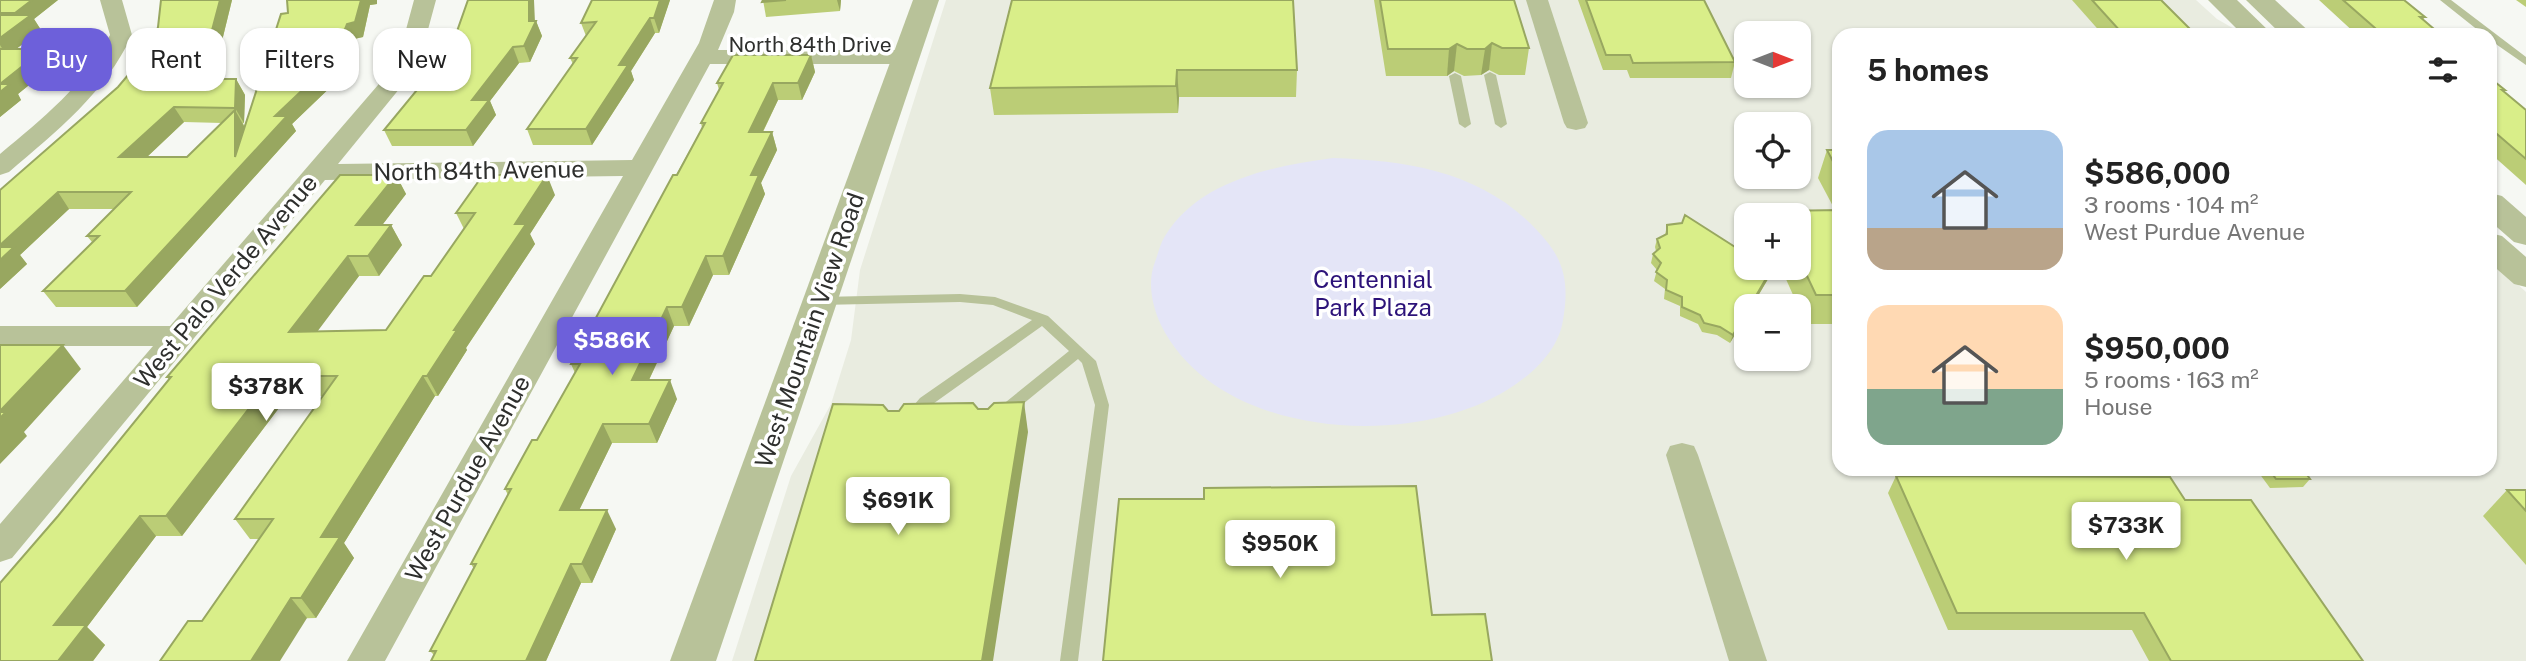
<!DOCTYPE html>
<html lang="en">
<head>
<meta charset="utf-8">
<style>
  :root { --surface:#fff; --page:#f2f2f2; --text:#222; --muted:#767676; --accent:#6d60da }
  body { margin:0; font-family:"Public Sans",sans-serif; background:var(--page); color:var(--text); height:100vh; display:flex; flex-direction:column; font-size:26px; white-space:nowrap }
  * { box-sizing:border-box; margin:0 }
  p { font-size:23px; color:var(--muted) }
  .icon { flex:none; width:38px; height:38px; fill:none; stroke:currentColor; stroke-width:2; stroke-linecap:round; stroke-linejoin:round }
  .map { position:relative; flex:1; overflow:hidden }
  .drawer { position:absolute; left:1832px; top:28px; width:665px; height:448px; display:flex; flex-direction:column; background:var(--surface); border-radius:21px; box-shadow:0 2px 5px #0004 }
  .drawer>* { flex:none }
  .banner { position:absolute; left:21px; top:28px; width:665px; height:63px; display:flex; gap:14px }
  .needle { width:46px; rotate:90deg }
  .fabs { position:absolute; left:1734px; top:21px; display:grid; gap:14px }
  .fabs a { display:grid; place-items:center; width:77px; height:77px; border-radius:14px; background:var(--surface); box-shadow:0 2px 5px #0004; font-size:35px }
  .price { position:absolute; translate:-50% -60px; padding:0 16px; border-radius:7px; background:#fff; color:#222; font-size:23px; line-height:46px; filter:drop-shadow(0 2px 4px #0008) }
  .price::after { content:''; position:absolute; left:50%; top:42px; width:21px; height:16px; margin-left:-10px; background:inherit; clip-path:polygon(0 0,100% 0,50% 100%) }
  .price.on { background:var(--accent); color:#fff }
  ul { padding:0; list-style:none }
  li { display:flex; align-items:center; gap:21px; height:175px; padding:0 35px }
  li span { display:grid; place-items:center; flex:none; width:196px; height:140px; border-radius:21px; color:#555 }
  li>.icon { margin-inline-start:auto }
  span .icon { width:84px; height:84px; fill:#fffc; stroke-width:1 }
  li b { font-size:30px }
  h2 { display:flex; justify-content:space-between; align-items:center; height:84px; padding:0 35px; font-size:30px }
  .tag { padding:0 24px; border-radius:21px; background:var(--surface); box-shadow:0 2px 5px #0004; font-size:24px; line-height:63px }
  .tag.on { background:var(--accent); color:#fff }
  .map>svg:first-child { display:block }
</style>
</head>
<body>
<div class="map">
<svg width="2526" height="661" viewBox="0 0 2526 661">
  <rect width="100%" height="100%" fill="#f6f8f3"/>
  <path fill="#e9ece0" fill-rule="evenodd" d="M946 0H2196L2217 19 2245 35H1839V469H2490V259L2526 292V661H732L791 476 831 404 851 340 860 270ZM1746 33H1799V86H1746ZM1746 124H1799V177H1746ZM1746 215H1799V268H1746ZM1746 306H1799V359H1746Z"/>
  <path fill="#e4e5f7" d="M1333 158C1416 161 1493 174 1548 243 1567 267 1568 291 1563 320 1559 347 1538 369 1516 384 1420 452 1218 441 1161 325 1152 306 1147 282 1155 262 1158 254 1160 244 1165 236 1199 180 1273 166 1333 158Z"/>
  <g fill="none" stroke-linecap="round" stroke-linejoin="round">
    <g fill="#b8c299" fill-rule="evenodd">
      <path d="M2440 0H2451L2526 57V65L2490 40V35H2484Z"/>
      <path d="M1490 72 1496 75 1507 124 1501 128 1495 124 1484 75Z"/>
      <path d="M1455 73 1461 76 1471 124 1465 128 1459 124 1449 76Z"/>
      <path d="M960 294 995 297 1048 316 1096 361 1109 405 1078 661H1060L1095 405 1082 363 1078 359 1006 418H996L994 414 996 410 1069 351 1042 326 930 406C923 414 917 425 905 422L903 418 920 398 1032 320 993 305 960 302 820 305 813 301 820 297Z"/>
    </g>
    <g fill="#b8c299" fill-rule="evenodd">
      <path d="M100 0H122L132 35C105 93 57 131 9 172L0 175V154C43 118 84 86 110 35Z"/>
      <path d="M414 0H436L423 48 400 88 338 164 632 160 699 43 714 0H736L734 12 718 50H904L912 52 916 57 912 62 904 64H710L385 661H347L623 176 325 180 12 558 0 562V524L153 346H0V326H170L378 85 401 48Z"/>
      <path d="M1526 0H1548L1588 123 1585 128 1576 130 1567 128 1564 123Z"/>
      <path d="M1682 443 1694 446 1698 455 1767 661H1729L1666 455 1670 446Z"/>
    </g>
    <g fill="#b8c299" fill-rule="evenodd">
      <path d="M913 0H939L716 661H670Z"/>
      <path d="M2208 0H2237L2273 35H2243Z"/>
      <path d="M2246 0H2275L2313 35H2282Z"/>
      <path d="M2490 193 2502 196 2526 217V245L2514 242 2490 221Z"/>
      <path d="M2490 233 2502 236 2526 257V287L2514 284 2490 263Z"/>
    </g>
  </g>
  <g fill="#bbcd76" fill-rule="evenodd">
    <path d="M0 0H58L34 19 41 30 16 49 55 64 18 94 21 100 0 117Z"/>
    <path d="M161 0H232L220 49 197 79H236L245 95 244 123H243L244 126 288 13 287 0H377V4L370 5 363 37 354 39 340 78 292 124 296 131 137 307H56L43 291 92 242 87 236 114 209H69L20 255 27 264 0 289 118 87 151 48 158 27ZM184 122 222 123 187 157H147Z"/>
    <path d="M592 0H670L659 33H655L631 71 634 80 592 145H533L527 129 573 64 570 58 586 36 581 23Z"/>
    <path d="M763 0H841L840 11 766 17Z"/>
    <path d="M1012 0 1297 70 1296 97H1179L1178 113 994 115 990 88Z"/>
    <path d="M1374 0H1514L1529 48 1525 75H1499L1489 70 1481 75 1464 76 1454 71 1447 76H1386Z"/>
    <path d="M1578 0H1704L1735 62 1731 78H1630L1627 70H1603Z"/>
    <path d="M2072 0H2161L2193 32 2192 35H2103Z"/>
    <path d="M2319 0H2404L2425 17 2423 20 2441 35H2357Z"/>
    <path d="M2516 0H2526V7Z"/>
    <path d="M535 21H536L542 36 530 62 519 63 490 101 496 115 473 146H392L384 130Z"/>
    <path d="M811 55 815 72 802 100H778L763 132H772L777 150 761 183 765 194 729 275H713L689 326H674L649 380 677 399 657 443H612L579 510 616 529 592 583H581L546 661H431L434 655 430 651 474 569 471 564 508 495 505 489 537 440 575 373 571 364 702 128 701 123 719 90 717 83Z"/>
    <path d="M2490 78 2505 90 2504 92 2526 110V185L2490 153Z"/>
    <path d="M1827 150H1839V324H1806L1799 309V306H1798L1781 268H1799V215H1775L1777 211 1835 210 1818 178Z"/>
    <path d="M396 175 406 194 382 225H391L402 245 379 276H359L317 331 386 330 431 276 464 229 456 213 555 195 530 234 535 244 466 348 467 350 438 396H435L344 543 354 558 316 618 202 621 259 539H250L235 519 323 396H288L182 536H156L87 627 105 645 93 661 58 516 169 380 167 377Z"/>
    <path d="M1667 225 1771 270 1768 279 1730 343 1717 335 1702 332 1698 324 1680 316V306L1664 299 1665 289 1654 281 1657 270 1651 263 1653 254 1656 251 1655 247 1657 239 1665 235Z"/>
    <path d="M2256 469H2303L2310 479 2303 487 2270 488Z"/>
    <path d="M1896 476 2185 500 2363 661H2149L2132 630H1948L1888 493Z"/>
    <path d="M2507 490H2526V565L2483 516Z"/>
  </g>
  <g fill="#98a760">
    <path d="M32 0H58L34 19 41 30 7 56 0 45V38L21 22 15 13Z"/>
    <path d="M220 0H232L220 49 185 95 175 79Z"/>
    <path d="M361 0H377V4L370 5 363 37 354 39 340 78 292 124 296 131 137 307 125 291 235 157V110L244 126 275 116 347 24Z"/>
    <path d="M529 0H534L535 23 536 21 542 36 530 62 524 46 529 21Z"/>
    <path d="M660 0H670L659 33 654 18Z"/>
    <path d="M837 0H841L840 11Z"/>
    <path d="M650 18 655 33 631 71 634 80 592 145 586 129 619 65Z"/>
    <path d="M1492 43 1489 70 1481 75 1485 49Z"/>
    <path d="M1457 44 1454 71 1447 76 1449 49Z"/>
    <path d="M513 47 519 63 490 101 496 115 473 146 466 130 472 100Z"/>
    <path d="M44 49 55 64 18 94 21 100 0 117V84Z"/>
    <path d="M811 55 815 72 802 100 798 83Z"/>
    <path d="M1177 70 1179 97 1178 113 1176 86Z"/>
    <path d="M236 79 245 95 244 123 235 108Z"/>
    <path d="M773 83 778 100 754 150 749 132Z"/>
    <path d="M174 107 184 122 130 173 119 157Z"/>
    <path d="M772 132 777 150 761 183 765 194 729 275 723 256 751 175Z"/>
    <path d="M396 175 406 194 367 245 356 225Z"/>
    <path d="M547 175 555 195 530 234 535 244 466 348 467 350 438 396 427 376 515 224Z"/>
    <path d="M58 192 69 209 20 255 27 264 0 289V245Z"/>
    <path d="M391 225 402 245 379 276 368 256Z"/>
    <path d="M348 256 359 276 302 352 289 332Z"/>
    <path d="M706 256 713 275 689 326 682 307Z"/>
    <path d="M1771 270 1768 279 1752 306H1750Z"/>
    <path d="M667 307 674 326 640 399 632 380Z"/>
    <path d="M1746 312V316L1730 343 1733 335Z"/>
    <path d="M63 345 81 369 24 432 27 436 0 464V411Z"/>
    <path d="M274 376 288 396 182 536 166 516Z"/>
    <path d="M423 376 435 396 344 543 354 558 316 618 301 598 321 537Z"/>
    <path d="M670 380 677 399 657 443 649 424Z"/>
    <path d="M1024 402 1028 432 993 661H982Z"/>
    <path d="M603 424 612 443 570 529 560 510Z"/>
    <path d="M607 510 616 529 592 583 582 564Z"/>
    <path d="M140 516 156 536 87 627 105 645 93 661H58L54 625Z"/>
    <path d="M571 564 581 583 546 661H526Z"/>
    <path d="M291 598 307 618 280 661H251Z"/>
  </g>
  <g fill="#d9ee89" stroke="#98a760" stroke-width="2">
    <path d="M0 0H32L15 13H0Z"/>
    <path d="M161 0H220L211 34 175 79H236L235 108 174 107 119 157H187L235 110V157L281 14 288 13 287 0H361L355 22 347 24 332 62 275 116H287L125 291H43L99 236H87L131 192H58L0 245V190L118 87 151 48 158 27Z"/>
    <path d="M468 0H529V21H536L524 46 513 47 472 100H489L466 130H384L445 56 456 34Z"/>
    <path d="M592 0H660L654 18H650L619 65H628L586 129H527L577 58H570L596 22 581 23Z"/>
    <path d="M763 0H786L762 2Z"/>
    <path d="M1012 0H1293L1297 70H1177L1176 86 990 88Z"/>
    <path d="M1380 0H1514L1529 48H1502L1492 43 1485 49H1467L1457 44 1449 49H1388Z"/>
    <path d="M1586 0H1704L1735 62 1633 63 1630 55H1606Z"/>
    <path d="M2092 0H2161L2193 32H2121Z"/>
    <path d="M2343 0H2404L2425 17H2420L2441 35H2383Z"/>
    <path d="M0 15H31L0 38Z"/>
    <path d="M0 49H44L0 84Z"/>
    <path d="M733 55H811L798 83H773L749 132H772L751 175H759L723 256H706L682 307H667L632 380H670L649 424H603L560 510H607L582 564H571L526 661H431L436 651H430L476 564H471L511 489H505L532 440H537L580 364H571L673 175H677L705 123H701L723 83H717Z"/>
    <path d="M2490 78 2505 90H2502L2526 110V159L2490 128Z"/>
    <path d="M0 84H10L0 92Z"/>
    <path d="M1827 150H1839V173Z"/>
    <path d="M340 175H396L356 225H391L368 256H348L289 332 386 330 424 276H431L475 213H456L483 175H547L515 224H526L454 330H457L427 376H423L321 537H340L301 598H291L251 661H160L188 621H202L273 519H235L337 376H274L166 516H140L54 625H86L58 661H0V583L58 516 171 377H167Z"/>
    <path d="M1839 210V295H1816L1799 259V215H1779L1777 211Z"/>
    <path d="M1685 215 1746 254V268H1767L1771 270 1750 306H1746V312L1733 335 1720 327 1704 323 1700 315 1682 307V297L1666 290 1667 280 1656 272 1661 263 1653 254 1660 248 1657 239 1667 234V225L1682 223Z"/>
    <path d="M0 247H14L0 260Z"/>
    <path d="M0 345H63L0 411Z"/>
    <path d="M1024 402 982 661H755L833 404 883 405 888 411H899L904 404 973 403 978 409H988L994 403Z"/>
    <path d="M0 412H6L0 418Z"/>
    <path d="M2269 469H2303L2310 479H2276Z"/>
    <path d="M1896 476 2170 477 2185 500H2251L2363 661H2171L2144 613H1957Z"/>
    <path d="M1416 486 1432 615 1485 614 1492 661H1103L1119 499H1204V488Z"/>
    <path d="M2507 490H2526V511Z"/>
  </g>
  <g text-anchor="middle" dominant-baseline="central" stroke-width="7" stroke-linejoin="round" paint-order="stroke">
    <g font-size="21" fill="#2e2f2d" stroke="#fff">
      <text x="810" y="44">North 84th Drive</text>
    </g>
    <g font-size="24" fill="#2e2f2d" stroke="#fff">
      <text transform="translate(479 170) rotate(-1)">North 84th Avenue</text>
      <text transform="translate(225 281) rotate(-50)">West Palo Verde Avenue</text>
      <text transform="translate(809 330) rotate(-71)">West Mountain View Road</text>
      <text transform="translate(467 478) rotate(-61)">West Purdue Avenue</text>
    </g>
    <g font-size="24" fill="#2c1279" stroke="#fff">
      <text x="1373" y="279">Centennial<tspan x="1373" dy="28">Park Plaza</tspan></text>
    </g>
  </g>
</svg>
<div class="fabs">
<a><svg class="needle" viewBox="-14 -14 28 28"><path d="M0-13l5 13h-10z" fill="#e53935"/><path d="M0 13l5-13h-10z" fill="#767676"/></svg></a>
<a><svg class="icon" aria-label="locate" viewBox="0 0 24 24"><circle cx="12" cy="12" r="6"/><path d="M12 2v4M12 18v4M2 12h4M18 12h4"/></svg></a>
<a>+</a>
<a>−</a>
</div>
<b class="price on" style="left:612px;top:377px">$586K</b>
<b class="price" style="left:266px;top:423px">$378K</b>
<b class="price" style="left:898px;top:537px">$691K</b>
<b class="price" style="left:2126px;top:562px">$733K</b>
<b class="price" style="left:1280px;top:580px">$950K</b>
<div class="banner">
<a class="tag on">Buy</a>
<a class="tag">Rent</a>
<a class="tag">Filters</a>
<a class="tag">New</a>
</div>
<section class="drawer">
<h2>5 homes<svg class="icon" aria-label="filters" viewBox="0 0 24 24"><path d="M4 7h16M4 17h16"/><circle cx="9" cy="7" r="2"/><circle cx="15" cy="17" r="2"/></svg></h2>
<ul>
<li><span style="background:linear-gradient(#a9c7e8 70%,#b9a48a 0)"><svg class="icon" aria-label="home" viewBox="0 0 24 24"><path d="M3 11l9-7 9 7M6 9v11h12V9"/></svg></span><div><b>$586,000</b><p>3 rooms · 104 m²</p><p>West Purdue Avenue</p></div></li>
<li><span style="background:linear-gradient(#ffd9b3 60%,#7fa58c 0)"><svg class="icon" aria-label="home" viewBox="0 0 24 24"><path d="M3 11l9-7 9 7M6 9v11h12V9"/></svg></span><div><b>$950,000</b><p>5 rooms · 163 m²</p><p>House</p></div></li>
</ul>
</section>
</div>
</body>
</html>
